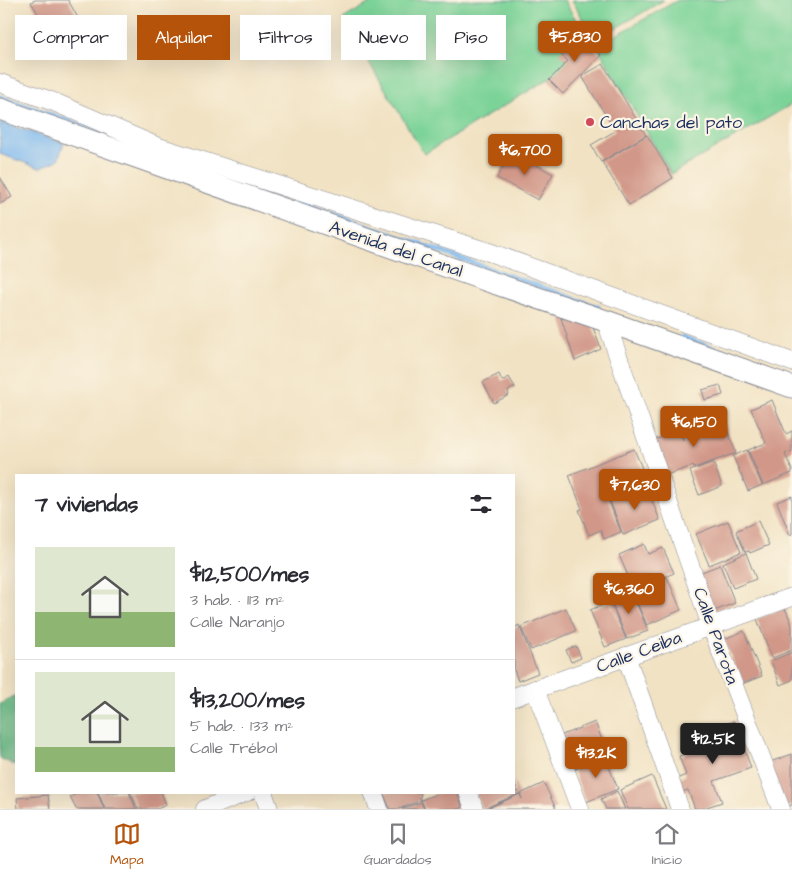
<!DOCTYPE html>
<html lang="es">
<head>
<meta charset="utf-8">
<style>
  :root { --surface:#fff; --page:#f2f2f3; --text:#2b2b33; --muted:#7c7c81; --line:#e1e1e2; --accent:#b45309 }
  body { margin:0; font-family:"Architects Daughter",sans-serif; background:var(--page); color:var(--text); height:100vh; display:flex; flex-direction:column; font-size:19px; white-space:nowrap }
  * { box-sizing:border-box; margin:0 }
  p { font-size:16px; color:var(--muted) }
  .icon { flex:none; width:28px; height:28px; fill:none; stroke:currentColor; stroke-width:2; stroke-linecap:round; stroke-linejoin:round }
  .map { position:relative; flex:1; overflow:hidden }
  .sheet { position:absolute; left:15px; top:474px; width:500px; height:320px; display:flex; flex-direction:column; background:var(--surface); border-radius:0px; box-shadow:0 5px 20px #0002 }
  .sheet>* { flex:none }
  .hud { position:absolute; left:15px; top:15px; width:500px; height:45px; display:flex; gap:10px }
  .price { position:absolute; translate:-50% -42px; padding:0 11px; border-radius:5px; background:var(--accent); color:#fff; font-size:16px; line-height:32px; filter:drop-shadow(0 1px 2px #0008) }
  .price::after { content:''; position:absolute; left:50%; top:30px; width:15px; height:11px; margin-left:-8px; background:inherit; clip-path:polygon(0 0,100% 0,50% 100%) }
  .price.active { background:#222; color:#fff }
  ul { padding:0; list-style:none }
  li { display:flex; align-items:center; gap:15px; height:125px; padding:0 20px }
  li+li { border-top:1px solid var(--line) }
  li span { display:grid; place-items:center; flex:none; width:140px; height:100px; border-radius:0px; color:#555 }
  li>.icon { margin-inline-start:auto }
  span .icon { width:60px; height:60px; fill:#fffc; stroke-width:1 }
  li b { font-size:21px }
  h2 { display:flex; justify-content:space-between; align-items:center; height:60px; padding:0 20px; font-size:21px }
  .pill { padding:0 18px; border-radius:0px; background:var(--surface); box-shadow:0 5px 20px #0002; font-size:18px; line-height:45px }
  .pill.active { background:var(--accent); color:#fff }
  .tab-bar { display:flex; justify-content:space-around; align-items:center; height:70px; border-top:1px solid var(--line); background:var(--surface); font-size:14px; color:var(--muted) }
  .tab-bar a { display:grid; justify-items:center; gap:2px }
  .tab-bar .active { color:var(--accent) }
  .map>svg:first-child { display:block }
</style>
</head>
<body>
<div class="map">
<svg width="792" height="809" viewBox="0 0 792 809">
  <rect width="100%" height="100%" fill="#fcf5e5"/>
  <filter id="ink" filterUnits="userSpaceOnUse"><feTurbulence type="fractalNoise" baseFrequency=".02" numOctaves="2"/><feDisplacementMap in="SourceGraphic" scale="10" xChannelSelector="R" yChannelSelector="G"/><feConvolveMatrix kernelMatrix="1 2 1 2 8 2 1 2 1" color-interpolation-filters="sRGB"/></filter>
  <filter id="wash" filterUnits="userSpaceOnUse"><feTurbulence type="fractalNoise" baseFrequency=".0096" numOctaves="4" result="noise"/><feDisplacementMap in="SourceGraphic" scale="20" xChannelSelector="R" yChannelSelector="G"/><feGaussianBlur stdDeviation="1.12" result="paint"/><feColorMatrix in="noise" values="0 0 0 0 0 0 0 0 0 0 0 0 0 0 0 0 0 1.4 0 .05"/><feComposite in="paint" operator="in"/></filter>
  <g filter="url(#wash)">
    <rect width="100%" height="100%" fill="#f1e2c3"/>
    <g fill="#7cd398" stroke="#4c817b">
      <path d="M375 0H564L595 51 424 154 343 19Z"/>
      <path d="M572 0H664L595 40Z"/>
      <path d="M678 0H792V104L671 174 597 46Z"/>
    </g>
    <path fill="#65b580" stroke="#40726f" d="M16 695V766L0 758V704Z"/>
    <path fill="#7eb9f0" stroke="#4c74a7" d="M0 122 64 143 58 160 40 168 0 154Z"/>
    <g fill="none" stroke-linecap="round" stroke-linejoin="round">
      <g stroke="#7eb9f0" stroke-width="5">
        <path d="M0 97 110 135"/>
        <path d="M260 188 598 307"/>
        <path d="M682 337 792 375"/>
      </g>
    </g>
    <g id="blocks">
      <g fill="#d19889">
        <path d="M35 0H68L82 25 44 46 32 25 42 20 31 2Z"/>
        <path d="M578 33 601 55 563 94 549 80 568 61 559 53Z"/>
        <path d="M603 64 646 135 601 162 591 145 615 131 582 76Z"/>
        <path d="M647 135 673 178 629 205 602 162Z"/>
        <path d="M511 151 553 174 538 200 497 178Z"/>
        <path d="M0 177 12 197 0 204Z"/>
        <path d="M561 318 591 322 601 349 575 361Z"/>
        <path d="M499 374 502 381 509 377 515 387 508 391 509 395 494 403 483 382Z"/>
        <path d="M720 385 723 395 705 400 702 390Z"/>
        <path d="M772 400 786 434 792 431V451L785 454 792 470V473L763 485 748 450 766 443 751 409Z"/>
        <path d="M724 421 736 453 694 468 693 466 666 475 654 440 680 431 683 440 681 433 701 426 702 429Z"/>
        <path d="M634 449 649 485 610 501 608 499 621 532 604 539 601 530 589 535 579 510 582 509 569 475Z"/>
        <path d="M747 450 762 485 748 491 733 456Z"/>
        <path d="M713 462 722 486 699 495 690 471Z"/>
        <path d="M646 487 660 520 623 535 610 501Z"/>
        <path d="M792 496V534L790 535 777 502Z"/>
        <path d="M728 521 741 552 709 565 696 534Z"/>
        <path d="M758 521 769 545 750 553 749 551 745 552 736 531Z"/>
        <path d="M644 544 648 554 663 548 674 573 634 590 619 555Z"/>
        <path d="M746 553 756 579 733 588 723 563Z"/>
        <path d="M720 565 735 603 714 611 699 573Z"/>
        <path d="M667 577 681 610 647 625 632 592Z"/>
        <path d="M631 590 648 631 627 639 610 599Z"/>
        <path d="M610 602 626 639 605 647 590 610Z"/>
        <path d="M566 608 576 631 531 650 521 627Z"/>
        <path d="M785 608 792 625V650L772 658 757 619Z"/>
        <path d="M519 625 538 673 518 681 514 670V628Z"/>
        <path d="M744 631 762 676 742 684 724 639Z"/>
        <path d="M576 646 581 658 571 662 566 650Z"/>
        <path d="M792 652V680L780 685 771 661Z"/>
        <path d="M734 721 751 768 714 781 722 802 701 809H695L688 790 681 792 676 779 686 775 679 756 694 751 692 747 711 740 708 730Z"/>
        <path d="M595 722 608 755 575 768 562 735Z"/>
        <path d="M792 754V805L785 808 770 762Z"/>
        <path d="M605 757 618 789 586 802 573 770Z"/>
        <path d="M652 776 666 809H628L620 790Z"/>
        <path d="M514 781 519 794 483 809 475 792H514Z"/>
        <path d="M544 783 556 809H486L520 794 522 799 520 794Z"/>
        <path d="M617 791 625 809H606L601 799Z"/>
        <path d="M80 792H97L104 809H76L70 797Z"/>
        <path d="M98 792H129L136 809H105Z"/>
        <path d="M130 792H161L166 805 157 809H138Z"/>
        <path d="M383 792H420L421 796 419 797 421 800 399 809H390Z"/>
        <path d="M441 792H457L463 807 459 809H425L421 800Z"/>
        <path d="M48 795 50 809H18L17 798Z"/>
        <path d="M421 802 424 809H402Z"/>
      </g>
    </g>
  </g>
  <g filter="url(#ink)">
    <use href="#blocks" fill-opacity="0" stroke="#868890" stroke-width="1"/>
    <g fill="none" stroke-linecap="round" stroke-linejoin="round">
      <defs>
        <g id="minor">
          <path d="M0 83 54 102 156 146 489 252 792 362"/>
          <path d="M606 321 711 626 781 809"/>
          <path d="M626 656 680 809"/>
          <path d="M535 689 580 809"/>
          <path d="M514 697 792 597"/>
          <path d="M263 792 269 809"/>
          <path d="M373 792 379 809"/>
          <path d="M468 792 474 809"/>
          <path d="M205 809 247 792"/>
        </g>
        <path id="tertiary" d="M0 109 479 278 606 321 792 387"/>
      </defs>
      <use href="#minor" stroke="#868890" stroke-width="19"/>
      <use href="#tertiary" stroke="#868890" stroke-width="23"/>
      <use href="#minor" stroke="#fff" stroke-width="18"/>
      <use href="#tertiary" stroke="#fff" stroke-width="21"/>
    </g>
  </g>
  <circle fill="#d1495b" stroke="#fcf5e5" stroke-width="2" cx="590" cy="122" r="5"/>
  <g text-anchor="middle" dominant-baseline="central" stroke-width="4.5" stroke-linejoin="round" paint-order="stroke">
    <g font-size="18" fill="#1b2f5e" stroke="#fcf5e5" text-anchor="start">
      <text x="600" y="122">Canchas del pato</text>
    </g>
    <g font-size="18" fill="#1b2f5e" stroke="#fcf5e5">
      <text transform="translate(396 249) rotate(19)">Avenida del Canal</text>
      <text transform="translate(716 636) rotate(70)">Calle Parota</text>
      <text transform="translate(639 652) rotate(-20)">Calle Ceiba</text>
    </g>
  </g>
</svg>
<b class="price" style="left:575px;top:63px">$5,830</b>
<b class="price" style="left:525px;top:176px">$6,700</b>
<b class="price" style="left:694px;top:448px">$6,150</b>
<b class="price" style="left:635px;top:511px">$7,630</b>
<b class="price" style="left:629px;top:615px">$6,360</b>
<b class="price active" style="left:713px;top:765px">$12.5K</b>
<b class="price" style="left:596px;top:779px">$13.2K</b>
<div class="hud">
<a class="pill">Comprar</a>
<a class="pill active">Alquilar</a>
<a class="pill">Filtros</a>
<a class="pill">Nuevo</a>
<a class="pill">Piso</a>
</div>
<section class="sheet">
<h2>7 viviendas<svg class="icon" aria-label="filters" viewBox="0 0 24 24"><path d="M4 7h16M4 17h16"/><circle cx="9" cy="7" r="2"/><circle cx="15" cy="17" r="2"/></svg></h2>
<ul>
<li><span style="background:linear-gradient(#dfe7d0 65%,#8fb573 0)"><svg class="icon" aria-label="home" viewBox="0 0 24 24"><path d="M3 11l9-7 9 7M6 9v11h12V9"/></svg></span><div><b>$12,500/mes</b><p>3 hab. · 113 m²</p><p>Calle Naranjo</p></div></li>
<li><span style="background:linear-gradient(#dfe7d0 75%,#8fb573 0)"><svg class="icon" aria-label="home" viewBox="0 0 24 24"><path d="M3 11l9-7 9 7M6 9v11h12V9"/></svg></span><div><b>$13,200/mes</b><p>5 hab. · 133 m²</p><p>Calle Trébol</p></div></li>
</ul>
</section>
</div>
<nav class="tab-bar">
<a class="active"><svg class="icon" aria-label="map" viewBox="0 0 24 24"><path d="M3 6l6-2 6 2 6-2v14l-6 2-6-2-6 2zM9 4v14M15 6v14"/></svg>Mapa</a>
<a><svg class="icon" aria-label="saved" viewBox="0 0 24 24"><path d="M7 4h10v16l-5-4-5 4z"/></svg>Guardados</a>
<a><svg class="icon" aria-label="home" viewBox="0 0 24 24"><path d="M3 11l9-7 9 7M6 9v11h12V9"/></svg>Inicio</a>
</nav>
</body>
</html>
